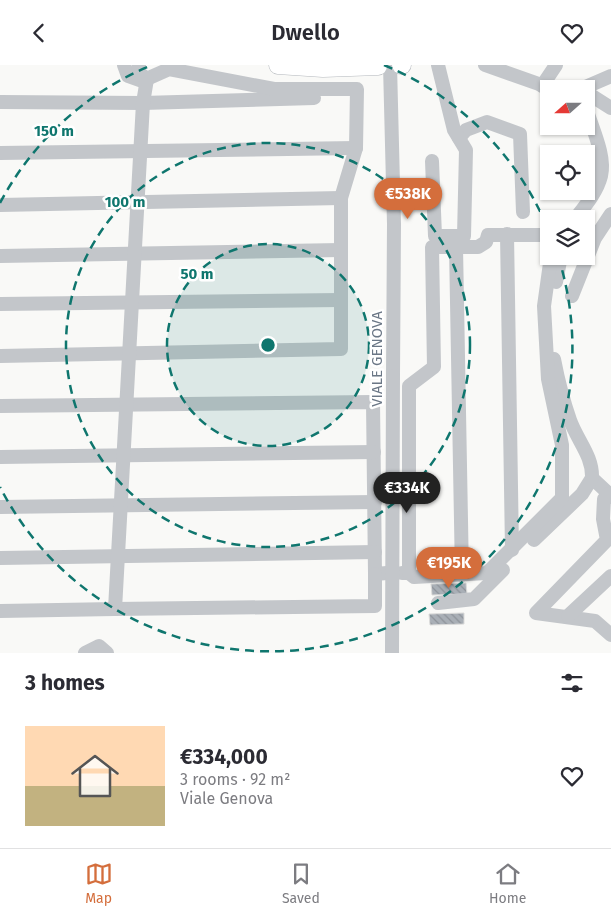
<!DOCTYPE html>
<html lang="en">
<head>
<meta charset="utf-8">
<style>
  :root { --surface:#fff; --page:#f2f2f3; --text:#2b2b33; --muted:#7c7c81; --line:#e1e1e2; --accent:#d46e3c }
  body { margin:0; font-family:"Fira Sans",sans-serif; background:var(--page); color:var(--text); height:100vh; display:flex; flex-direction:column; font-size:19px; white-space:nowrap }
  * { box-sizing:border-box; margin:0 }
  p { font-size:16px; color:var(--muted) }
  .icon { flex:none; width:28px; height:28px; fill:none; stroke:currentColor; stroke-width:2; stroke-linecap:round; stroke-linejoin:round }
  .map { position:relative; height:588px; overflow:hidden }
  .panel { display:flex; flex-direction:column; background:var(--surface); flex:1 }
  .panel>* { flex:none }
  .needle { width:32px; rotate:249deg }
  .tools { position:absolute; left:540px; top:15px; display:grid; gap:10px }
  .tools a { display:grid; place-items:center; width:55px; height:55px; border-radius:0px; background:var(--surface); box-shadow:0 1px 4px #0004; font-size:25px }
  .price { position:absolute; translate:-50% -42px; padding:0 11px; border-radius:18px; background:var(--accent); color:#fff; font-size:16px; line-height:32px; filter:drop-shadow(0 1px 2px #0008) }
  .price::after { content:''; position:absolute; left:50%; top:30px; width:15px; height:11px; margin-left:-8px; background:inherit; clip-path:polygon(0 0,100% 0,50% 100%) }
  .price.active { background:#222; color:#fff }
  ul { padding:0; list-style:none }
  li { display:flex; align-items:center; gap:15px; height:125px; padding:0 25px }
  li+li { border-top:1px solid var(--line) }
  li span { display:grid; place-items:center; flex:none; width:140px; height:100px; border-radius:0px; color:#555 }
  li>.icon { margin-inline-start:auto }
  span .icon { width:60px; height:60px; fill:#fffc; stroke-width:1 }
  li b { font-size:21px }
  h2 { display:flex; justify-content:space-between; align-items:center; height:60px; padding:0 25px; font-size:21px }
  header { display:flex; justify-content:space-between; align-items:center; height:65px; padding:0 25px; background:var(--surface); font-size:22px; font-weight:600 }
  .tab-bar { display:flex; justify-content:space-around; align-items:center; height:70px; border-top:1px solid var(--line); background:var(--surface); font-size:14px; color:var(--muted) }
  .tab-bar a { display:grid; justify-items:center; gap:2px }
  .tab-bar .active { color:var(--accent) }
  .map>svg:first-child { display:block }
</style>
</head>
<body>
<header><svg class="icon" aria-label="back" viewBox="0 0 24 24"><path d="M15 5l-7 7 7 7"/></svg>Dwello<svg class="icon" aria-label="heart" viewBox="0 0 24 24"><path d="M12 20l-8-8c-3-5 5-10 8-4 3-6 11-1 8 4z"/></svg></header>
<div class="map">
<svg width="611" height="588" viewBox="0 0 611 588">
  <defs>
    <pattern id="building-back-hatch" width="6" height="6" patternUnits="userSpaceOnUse" patternTransform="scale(1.25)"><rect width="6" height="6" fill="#a9afb6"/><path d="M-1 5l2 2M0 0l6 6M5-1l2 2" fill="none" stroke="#8e939a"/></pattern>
  </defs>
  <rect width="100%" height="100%" fill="#f9f9f7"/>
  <g fill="url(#building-back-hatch)" stroke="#dbdbda">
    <path d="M466 518 467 529 432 530 431 519Z"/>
    <path d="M464 548V559L430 560 429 549Z"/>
  </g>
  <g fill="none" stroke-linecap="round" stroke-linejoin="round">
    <defs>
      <g id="major">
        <path d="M278 0 323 3 378 1"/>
        <path d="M401 0H402"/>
      </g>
    </defs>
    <use href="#major" stroke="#b4b8bd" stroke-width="19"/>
    <g stroke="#c3c6ca" stroke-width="14">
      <path d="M390 0 394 159 393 311"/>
      <path d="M485 0 553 24"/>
      <path d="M542 21 556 0"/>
      <path d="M581 24 611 11"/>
      <path d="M586 30 592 31 611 43"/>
      <path d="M0 37 143 38 314 33"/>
      <path d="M459 73 466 65 487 57 520 69 523 147"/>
      <path d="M0 88 356 83"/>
      <path d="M432 96 435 171H464L466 85 454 65 438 0"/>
      <path d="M0 140 341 133"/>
      <path d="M575 154C585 141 597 127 601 111 606 91 592 63 586 43"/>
      <path d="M507 169 512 485"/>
      <path d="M456 182 462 510"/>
      <path d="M0 191 341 185"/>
      <path d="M556 217 561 191"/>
      <path d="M572 231 595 173 611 149"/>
      <path d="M0 239 340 235"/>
      <path d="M0 291 341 284V133L356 83 357 24H274L169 4 142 16 128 11 124 0"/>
      <path d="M554 294C558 315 563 335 570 355 577 375 593 391 592 413L609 429"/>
      <path d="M0 341 373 337 375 509 387 508"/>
      <path d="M0 392 374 387"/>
      <path d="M611 432 609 429 604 434 603 454 607 475 536 548 595 556 611 570"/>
      <path d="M0 442 375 437"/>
      <path d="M534 475 582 429 592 413"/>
      <path d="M0 493 375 487"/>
      <path d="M402 508H409L414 512 487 508 562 433V380L548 314 544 241 551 191"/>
      <path d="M409 508V321L434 302 432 182H478L486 177 488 170H544L549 172"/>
      <path d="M438 538 474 534 503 505"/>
      <path d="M115 544 375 541V509"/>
      <path d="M0 546 115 544 143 38 147 14 138 7 139 0"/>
      <path d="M568 551 611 511"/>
      <path d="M85 588 99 581 107 588"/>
    </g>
    <use href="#major" stroke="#fff" stroke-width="18"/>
    <path stroke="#c3c6ca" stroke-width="14" d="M392 588 393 311"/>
  </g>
  <circle cx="268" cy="280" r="101" fill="#0f766e" fill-opacity=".12"/>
  <g fill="none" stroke="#0f766e" stroke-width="2.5" stroke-dasharray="9 6">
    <circle cx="268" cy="280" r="101"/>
    <circle cx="268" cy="280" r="202"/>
    <path d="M0 138A303 303 0 0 1 152 0M384 0A303 303 0 0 1 548 164M558 191A303 303 0 0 1 0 422"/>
  </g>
  <g text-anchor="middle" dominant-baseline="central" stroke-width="5" stroke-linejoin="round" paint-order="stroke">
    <g font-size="15" fill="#6b7786" stroke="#fff">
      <text transform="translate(377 294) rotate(-90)">VIALE GENOVA</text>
    </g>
  </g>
  <circle cx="268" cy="280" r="8" fill="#0f766e" stroke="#fff" stroke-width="2.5"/>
  <g font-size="15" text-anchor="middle" font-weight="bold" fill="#0f766e" stroke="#fff" stroke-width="5" stroke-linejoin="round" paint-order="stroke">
    <text x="54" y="71">150 m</text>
    <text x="125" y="142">100 m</text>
    <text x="197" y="214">50 m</text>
  </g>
</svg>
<div class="tools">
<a><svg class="needle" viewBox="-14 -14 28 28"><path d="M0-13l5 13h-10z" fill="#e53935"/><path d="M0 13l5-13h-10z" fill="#7c7c81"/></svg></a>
<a><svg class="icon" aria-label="locate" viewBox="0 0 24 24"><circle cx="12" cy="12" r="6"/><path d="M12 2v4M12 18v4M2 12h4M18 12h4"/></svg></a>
<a><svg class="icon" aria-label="layers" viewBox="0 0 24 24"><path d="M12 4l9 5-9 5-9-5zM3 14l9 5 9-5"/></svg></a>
</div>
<b class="price" style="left:408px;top:155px">€538K</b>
<b class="price active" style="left:407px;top:449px">€334K</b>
<b class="price" style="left:449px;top:524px">€195K</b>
</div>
<section class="panel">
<h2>3 homes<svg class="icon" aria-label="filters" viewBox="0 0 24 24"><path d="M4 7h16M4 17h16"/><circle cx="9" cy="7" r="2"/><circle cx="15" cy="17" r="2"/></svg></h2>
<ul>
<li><span style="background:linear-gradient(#ffd9b3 60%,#c2b280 0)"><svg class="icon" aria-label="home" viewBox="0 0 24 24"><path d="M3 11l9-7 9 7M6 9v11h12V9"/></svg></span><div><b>€334,000</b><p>3 rooms · 92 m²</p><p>Viale Genova</p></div><svg class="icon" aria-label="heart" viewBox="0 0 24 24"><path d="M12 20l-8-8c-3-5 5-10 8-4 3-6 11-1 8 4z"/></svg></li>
</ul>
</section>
<nav class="tab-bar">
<a class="active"><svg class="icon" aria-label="map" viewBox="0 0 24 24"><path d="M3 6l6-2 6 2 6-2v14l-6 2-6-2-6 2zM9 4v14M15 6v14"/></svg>Map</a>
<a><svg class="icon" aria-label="saved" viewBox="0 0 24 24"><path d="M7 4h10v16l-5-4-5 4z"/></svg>Saved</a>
<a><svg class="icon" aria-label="home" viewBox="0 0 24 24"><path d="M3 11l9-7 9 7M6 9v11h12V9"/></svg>Home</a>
</nav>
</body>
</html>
